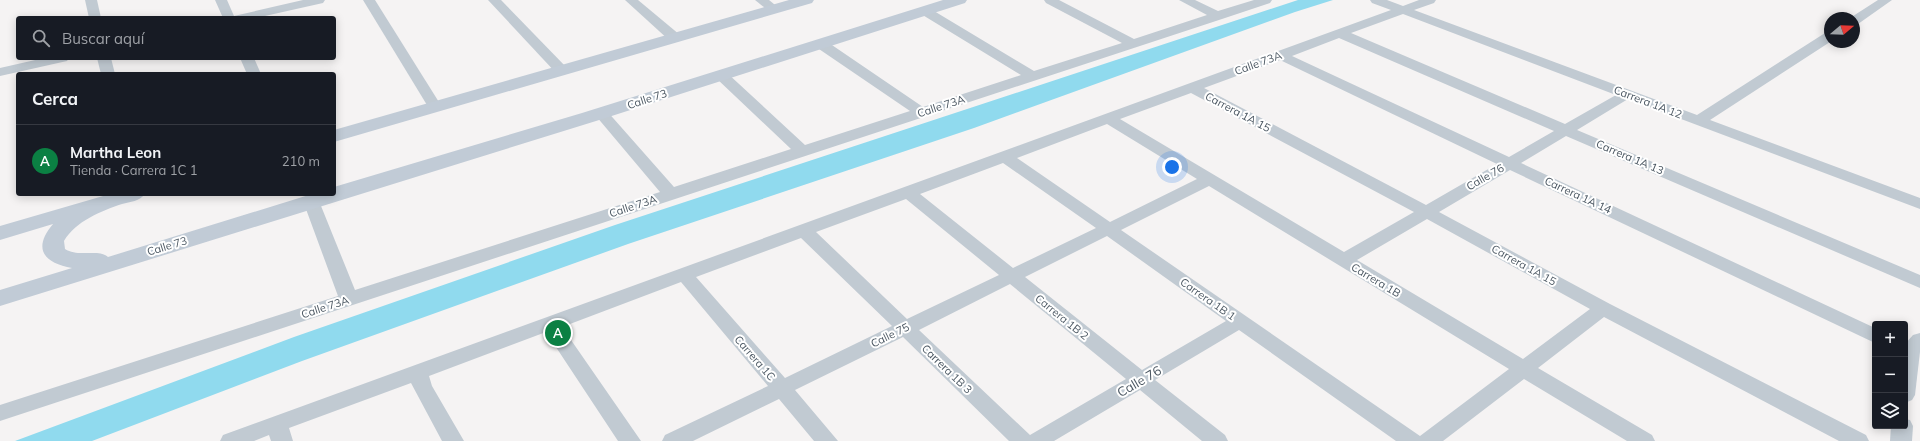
<!DOCTYPE html>
<html lang="es">
<meta charset="utf-8">
<style>
body{margin:0;font-family:Mulish,sans-serif;background:#20242c;color:#f1f3f6}
.controls{position:absolute;right:12px;bottom:12px;display:grid;overflow:hidden;border-radius:4px;box-shadow:0 2px 10px #0003}
.controls button{width:36px;height:36px;display:grid;place-items:center;padding:0;border:0;border-bottom:1px solid #363941;background:#171b24;color:#f1f3f6;font:20px sans-serif}
.compass{position:absolute;left:1824px;top:12px;width:36px;height:36px;border-radius:50%;background:#171b24;box-shadow:0 2px 10px #0003;rotate:71deg}
.you{position:absolute;left:1172px;top:167px;width:14px;height:14px;margin:-10px;border:3px solid #fff;border-radius:50%;background:#1a73e8;box-shadow:0 0 0 6px #1a73e833}
.badge{display:grid;place-items:center;width:26px;height:26px;border-radius:50%;background:#0b8043;color:#fff;font-size:13px;font-weight:700}
.pin{position:absolute;translate:-50% -50%;border:2px solid #fff;box-shadow:0 1px 4px #0006}
.list{margin:0;padding:0;list-style:none}
h2{display:flex;justify-content:space-between;align-items:center;height:52px;margin:0;padding:0 16px;font-size:17px}
h2 small{font-size:13px;font-weight:400;color:#9ea1a6}
.list li{display:grid;grid-template-columns:26px 1fr auto;gap:12px;align-items:center;box-sizing:border-box;height:72px;padding:0 16px;border-top:1px solid #363941}
.list b{display:block;font-size:15px;white-space:nowrap}
.list p{margin:0;font-size:13px;white-space:nowrap;color:#9ea1a6}
.list em{font-size:13px;font-style:normal;color:#9ea1a6}
.icon{flex:none;width:22px;height:22px;fill:none;stroke:currentColor;stroke-width:2;stroke-linecap:round;stroke-linejoin:round}
.map{position:relative;flex:none;width:1920px;height:441px;overflow:hidden}
.search{position:absolute;background:#171b24;box-shadow:0 2px 10px #0003;left:16px;top:16px;width:320px;height:44px;display:flex;align-items:center;gap:10px;box-sizing:border-box;padding:0 14px;border-radius:4px;color:#9ea1a6;font-size:15px}
.panel{position:absolute;background:#171b24;box-shadow:0 2px 10px #0003;left:16px;top:72px;width:320px;height:124px;border-radius:4px}
.map>svg:first-child{display:block}
</style>
<div class="map">
<svg width="1920" height="441" viewBox="0 0 1920 441">
<rect width="100%" height="100%" fill="#f5f3f3"/>
<path fill="#90daee" d="M1298 0H1333L1295 12 974 128 628 244 302 361 92 441H15L294 337 615 225Z"/>
<g fill="none" stroke-linecap="round" stroke-linejoin="round">
<g fill="#c1cad2" fill-rule="evenodd">
<path d="M85 0H97L101 18H89Z"/>
<path d="M215 0H227L234 16 303 0H325L323 3 256 18H223Z"/>
<path d="M363 0H375L442 107 440 110H430Z"/>
<path d="M488 0H501L567 68 569 71 567 74H557Z"/>
<path d="M625 0H638L680 35 681 38 680 41H670Z"/>
<path d="M755 0H769L780 9 774 13 770 12Z"/>
<path d="M1044 0H1059L1134 39 1207 15 1179 0H1195L1218 11 1254 0H1272L1270 3 1222 19 0 421V405L338 296 303 201 305 197 311 196 317 197 319 201 355 290 660 192 596 116 594 113 596 110H606L674 187 791 149 716 78 714 75 716 72H726L805 145 910 111 816 47 814 44 816 41H826L923 107 1021 75 921 14 919 11 921 8H929L1034 71 1122 43 1046 3Z"/>
<path d="M1370 0H1387L1403 6 1419 0H1436L1434 3 1414 10 1697 115 1825 33 1830 32V42L1710 120 1920 198V209L1628 99 1577 130 1920 275V288L1566 136 1521 163 1875 328V343L1510 170 1439 212 1610 304 1866 435 1869 441H1839L1604 317 1538 368 1652 435 1655 441H1627L1524 379 1443 441H1396L1239 330 1155 380 1225 435 1228 441H1202L1140 390 1054 441H1009L903 337 795 390 838 441H814L779 399 693 441H662L665 435 768 386 681 282 562 327 641 441H618L546 332 429 376 432 386 464 441H442L411 383 289 428 293 441H271L269 435 254 441H220L223 435 1391 10 1372 3ZM1403 14 1616 95 1565 124 1351 33ZM1339 38 1554 131 1509 157 1292 56ZM1280 60 1497 164 1426 205 1204 88ZM1191 93 1414 212 1344 252 1120 119ZM1107 124 1197 179 1110 222 1017 158ZM1003 163 1096 228 1013 268 920 194ZM1209 186 1509 369 1420 436 1121 230ZM906 199 999 275 907 319 816 232ZM1427 219 1590 309 1523 359 1357 260ZM1107 236 1226 321 1142 370 1025 277ZM801 238 892 326 785 378 696 277ZM1010 284 1126 379 1030 435 919 330Z"/>
<path d="M1878 0H1892L1858 24 1854 25V18H1850Z"/>
<path d="M44 58H69L67 61 0 76V68Z"/>
<path d="M97 58H111L115 74H101Z"/>
<path d="M240 58H254L261 74H247Z"/>
<path d="M1920 333V352L1915 395 1912 400 1905 403V344L1913 335Z"/>
<path d="M1905 419 1910 420 1913 426 1912 441H1890L1891 426H1905Z"/>
</g>
<g fill="#c1cbd6" fill-rule="evenodd">
<path d="M789 0H814L812 3 334 142V130Z"/>
<path d="M943 0H967L965 3 596 121 0 306V290L72 268C44 263 32 249 53 224L0 240V226L110 194H145C140 201 130 202 122 204 101 211 76 221 64 241L65 249C79 258 98 248 108 257L312 194H334V187L582 113Z"/>
</g>
</g>
<g text-anchor="middle" stroke-width="4" stroke-linejoin="round" paint-order="stroke">
<g font-size="11" fill="#4a5661" stroke="#fff">
<text transform="translate(1258 63) rotate(-20)" y="4">Calle 73A</text>
<text transform="translate(647 99) rotate(-18)" y="4">Calle 73</text>
<text transform="translate(1648 102) rotate(21)" y="4">Carrera 1A 12</text>
<text transform="translate(941 106) rotate(-18)" y="4">Calle 73A</text>
<text transform="translate(1238 112) rotate(28)" y="4">Carrera 1A 15</text>
<text transform="translate(1630 157) rotate(23)" y="4">Carrera 1A 13</text>
<text transform="translate(1485 177) rotate(-30)" y="4">Calle 76</text>
<text transform="translate(1578 195) rotate(25)" y="4">Carrera 1A 14</text>
<text transform="translate(633 206) rotate(-18)" y="4">Calle 73A</text>
<text transform="translate(167 246) rotate(-17)" y="4">Calle 73</text>
<text transform="translate(1524 265) rotate(29)" y="4">Carrera 1A 15</text>
<text transform="translate(1376 280) rotate(31)" y="4">Carrera 1B</text>
<text transform="translate(1208 299) rotate(35)" y="4">Carrera 1B 1</text>
<text transform="translate(325 307) rotate(-18)" y="4">Calle 73A</text>
<text transform="translate(1062 317) rotate(39)" y="4">Carrera 1B 2</text>
<text transform="translate(890 335) rotate(-26)" y="4">Calle 75</text>
<text transform="translate(755 358) rotate(49)" y="4">Carrera 1C</text>
<text transform="translate(947 369) rotate(44)" y="4">Carrera 1B 3</text>
</g>
<g font-size="13" fill="#4a5661" stroke="#fff">
<text transform="translate(1139 381) rotate(-30)" y="5">Calle 76</text>
</g>
</g>
</svg>
<div class="controls">
<button>+</button>
<button>−</button>
<button><svg class="icon" aria-label="layers" viewBox="0 0 24 24"><path d="M12 4l9 5-9 5-9-5zM3 14l9 5 9-5"/></svg></button>
</div>
<svg class="compass" viewBox="-18 -18 36 36"><path d="M0-13l5 13h-10z" fill="#e53935"/><path d="M0 13l5-13h-10z" fill="#9ea1a6"/></svg>
<div class="you"></div>
<div class="pin badge" style="left:558px;top:333px">A</div>
<div class="search"><svg class="icon" aria-label="search" viewBox="0 0 24 24"><circle cx="10" cy="10" r="6"/><path d="M15 15l6 6"/></svg>Buscar aquí</div>
<section class="panel">
<h2>Cerca<small></small></h2>
<ul class="list">
<li><span class="badge">A</span><div><b>Martha Leon</b><p>Tienda · Carrera 1C 1</p></div><em>210 m</em></li>
</ul>
</section>
</div>
